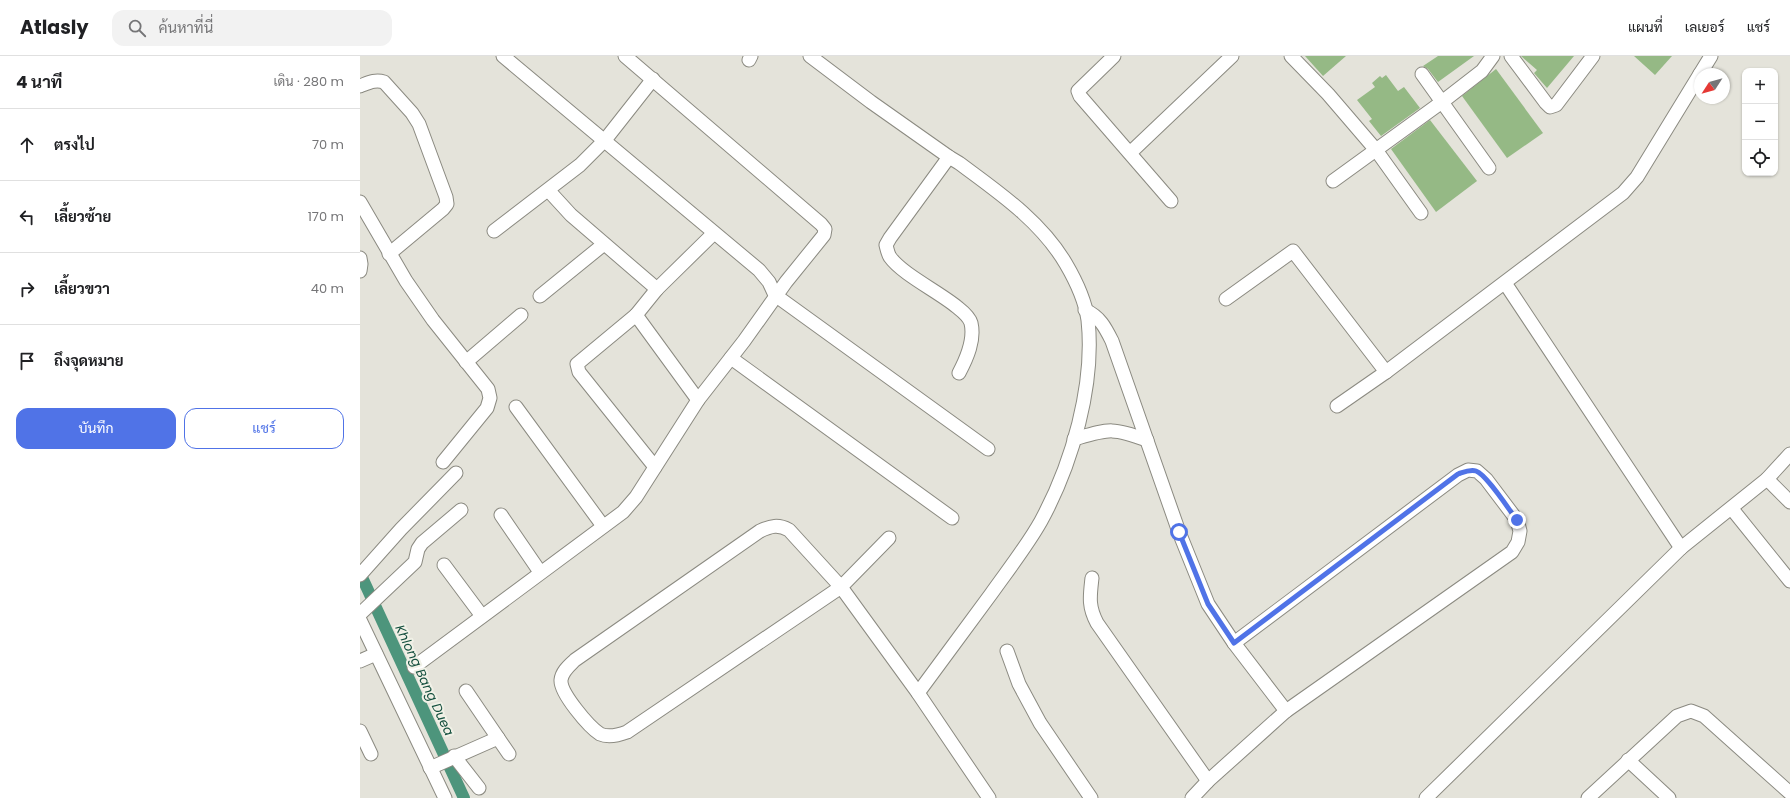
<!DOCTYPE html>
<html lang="th">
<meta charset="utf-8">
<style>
body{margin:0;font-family:Poppins,Sarabun,sans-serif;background:#f2f2f2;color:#202124}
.controls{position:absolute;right:12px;top:12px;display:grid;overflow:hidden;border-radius:8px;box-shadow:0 1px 3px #0004}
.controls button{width:36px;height:36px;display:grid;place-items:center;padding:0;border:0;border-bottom:1px solid #e0e0e0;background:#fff;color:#202124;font:20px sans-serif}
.compass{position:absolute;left:1334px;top:12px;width:36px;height:36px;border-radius:50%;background:#fff;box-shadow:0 1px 3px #0004;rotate:234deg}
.stop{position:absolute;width:12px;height:12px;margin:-9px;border:3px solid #5073e7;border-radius:50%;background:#fff}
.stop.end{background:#5073e7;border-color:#fff;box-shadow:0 1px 4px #0008}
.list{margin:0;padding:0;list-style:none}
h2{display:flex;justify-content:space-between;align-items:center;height:52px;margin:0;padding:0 16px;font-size:17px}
h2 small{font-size:13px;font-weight:400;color:#757577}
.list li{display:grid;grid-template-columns:26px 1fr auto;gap:12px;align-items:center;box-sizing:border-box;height:72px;padding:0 16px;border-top:1px solid #e0e0e0}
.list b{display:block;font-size:15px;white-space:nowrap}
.list em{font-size:13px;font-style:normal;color:#757577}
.actions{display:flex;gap:8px;padding:12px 16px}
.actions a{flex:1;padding:9px 0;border:1px solid #5073e7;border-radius:12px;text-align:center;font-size:14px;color:#5073e7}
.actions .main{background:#5073e7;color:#fff}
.icon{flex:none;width:22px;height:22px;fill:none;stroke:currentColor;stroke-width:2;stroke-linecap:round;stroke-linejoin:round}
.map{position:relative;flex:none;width:1430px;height:742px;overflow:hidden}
header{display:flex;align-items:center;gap:24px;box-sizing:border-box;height:56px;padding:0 20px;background:#fff;border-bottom:1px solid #e0e0e0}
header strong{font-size:19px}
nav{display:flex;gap:22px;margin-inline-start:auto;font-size:14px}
.search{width:280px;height:36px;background:#f2f2f2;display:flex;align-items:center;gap:10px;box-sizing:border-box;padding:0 14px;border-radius:12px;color:#757577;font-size:15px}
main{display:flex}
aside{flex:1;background:#fff}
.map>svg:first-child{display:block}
</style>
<header>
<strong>Atlasly</strong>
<div class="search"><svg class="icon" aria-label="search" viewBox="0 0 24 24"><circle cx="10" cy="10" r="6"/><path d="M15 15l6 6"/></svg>ค้นหาที่นี่</div>
<nav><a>แผนที่</a><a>เลเยอร์</a><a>แชร์</a></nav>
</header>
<main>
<aside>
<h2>4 นาที<small>เดิน · 280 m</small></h2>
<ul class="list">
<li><svg class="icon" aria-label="ahead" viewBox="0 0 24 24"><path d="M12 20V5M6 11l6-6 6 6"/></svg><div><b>ตรงไป</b></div><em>70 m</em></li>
<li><svg class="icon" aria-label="left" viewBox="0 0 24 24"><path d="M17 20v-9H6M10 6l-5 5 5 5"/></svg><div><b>เลี้ยวซ้าย</b></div><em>170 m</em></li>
<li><svg class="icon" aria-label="right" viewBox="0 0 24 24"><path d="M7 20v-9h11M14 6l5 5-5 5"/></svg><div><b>เลี้ยวขวา</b></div><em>40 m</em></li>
<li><svg class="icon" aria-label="arrive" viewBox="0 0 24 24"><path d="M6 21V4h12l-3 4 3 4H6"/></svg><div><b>ถึงจุดหมาย</b></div></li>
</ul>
<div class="actions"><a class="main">บันทึก</a><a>แชร์</a></div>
</aside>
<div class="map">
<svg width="1430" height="742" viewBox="0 0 1430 742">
<rect width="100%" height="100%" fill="#e4e3da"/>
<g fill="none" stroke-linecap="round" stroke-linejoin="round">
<path stroke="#4d957c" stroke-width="12" d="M0 517 104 742"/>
</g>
<g fill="#95b985">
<path d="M945 0H986L963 20Z"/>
<path d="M1078 0H1114L1078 26 1068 13 1063 10Z"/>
<path d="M1161 0H1214L1187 32 1174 17 1177 14Z"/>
<path d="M1274 0H1312L1295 19Z"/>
<path d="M1136 13 1183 77 1147 102 1102 40Z"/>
<path d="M1026 19 1038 35 1044 31 1060 52 1021 80 1009 65 1012 63 997 44 1015 31 1012 27 1020 20 1022 22Z"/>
<path d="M1070 64 1117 125 1076 156 1031 93Z"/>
</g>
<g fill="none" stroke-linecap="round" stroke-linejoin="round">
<g stroke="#8b8a81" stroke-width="15">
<g id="minor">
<path d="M143 0 399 214 409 226 415 239 628 393"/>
<path d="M450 0 511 46 589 101 599 107C638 136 681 165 706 208 716 225 725 244 728 264 735 329 712 408 681 465 667 490 648 514 631 538 607 571 582 604 558 637"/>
<path d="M754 0 718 35 720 40 811 145"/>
<path d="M931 0 968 38 1016 94 1061 157"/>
<path d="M1151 0 1186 47 1190 51 1196 49 1233 0"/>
<path d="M389 4 391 0"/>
<path d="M1062 18 1129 112"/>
<path d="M1340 18 1351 0"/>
<path d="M0 30C8 27 15 23 24 26L52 57 59 68 86 141 87 148 83 153 29 198"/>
<path d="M770 97 872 0"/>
<path d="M589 101 530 182 526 189C527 193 528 198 530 201 542 218 579 236 597 251 602 255 609 260 611 267 615 284 607 302 599 317"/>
<path d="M973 125 1082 46 1122 15 1133 0"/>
<path d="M189 135 211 159 297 233 276 259 338 344"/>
<path d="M0 146 46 225 73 264 128 333 130 342 127 352 83 406"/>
<path d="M134 175 220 109 245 84 293 23"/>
<path d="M0 202 1 208 0 215"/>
<path d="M1145 227 1321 492"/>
<path d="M297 233 354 177"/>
<path d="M180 240 244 188"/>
<path d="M866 243 933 195 1026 316 977 350"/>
<path d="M725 254C740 261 745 271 752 285L819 476 848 548 874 587 926 655"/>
<path d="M276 259 217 308 219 316 295 411"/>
<path d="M371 302 592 462"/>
<path d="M106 306 161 259"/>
<path d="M1026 316 1263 137 1277 121 1340 18"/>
<path d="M156 351 243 470"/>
<path d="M714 383C749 373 752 371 787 384"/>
<path d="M1407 423 1430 446"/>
<path d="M1372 453 1430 525"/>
<path d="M141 459 180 516"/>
<path d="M529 482 481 531 267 676C259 679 249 682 240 678 229 671 200 637 201 624 202 615 210 609 215 604L400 475C411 470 418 468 429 474L481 531 558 637 629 742"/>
<path d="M84 509 122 560"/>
<path d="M0 519 41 473 96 417"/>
<path d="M732 522C730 540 728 550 737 567L848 725"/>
<path d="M0 558 55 506 58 493 62 487 101 454"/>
<path d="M0 564 85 742"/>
<path d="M647 595 659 628 680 667 731 742"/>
<path d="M0 605 16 598"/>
<path d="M54 611 263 456 276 441 338 344 384 285 426 226 464 179 465 173 461 168 265 0"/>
<path d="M106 635 138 682"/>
<path d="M0 675 11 698"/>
<path d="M94 700 119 732"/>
<path d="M1268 704 1309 742"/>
<path d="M70 712 138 682 149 698"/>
<path d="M832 742 848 725 926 655 1152 496 1158 486 1160 475 1157 464 1126 423 1117 415 1108 414 1098 419 874 587"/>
<path d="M1066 742 1321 492 1407 423 1430 398"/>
<path d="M1228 742 1317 660 1331 655 1344 660 1430 737"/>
</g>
</g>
<use href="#minor" stroke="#fff" stroke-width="13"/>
</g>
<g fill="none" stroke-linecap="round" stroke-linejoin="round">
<path stroke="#5073e7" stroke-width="5" d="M819 476 848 548 874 587 1098 418C1104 416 1110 413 1116 415 1127 419 1149 454 1157 464"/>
</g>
<g text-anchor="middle" stroke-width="4" stroke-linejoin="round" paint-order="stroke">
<g font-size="13" font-style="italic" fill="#144f3e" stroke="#f1f1e7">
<text transform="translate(65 624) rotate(65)" y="5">Khlong Bang Duea</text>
</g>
</g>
</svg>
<div class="controls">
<button>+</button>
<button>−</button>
<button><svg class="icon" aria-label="locate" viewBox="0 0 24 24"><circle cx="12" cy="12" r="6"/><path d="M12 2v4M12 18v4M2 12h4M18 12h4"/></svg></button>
</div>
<svg class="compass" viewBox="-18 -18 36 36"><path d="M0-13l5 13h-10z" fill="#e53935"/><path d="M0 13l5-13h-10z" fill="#757577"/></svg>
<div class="stop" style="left:819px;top:476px"></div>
<div class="stop end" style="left:1157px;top:464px"></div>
</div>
</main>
